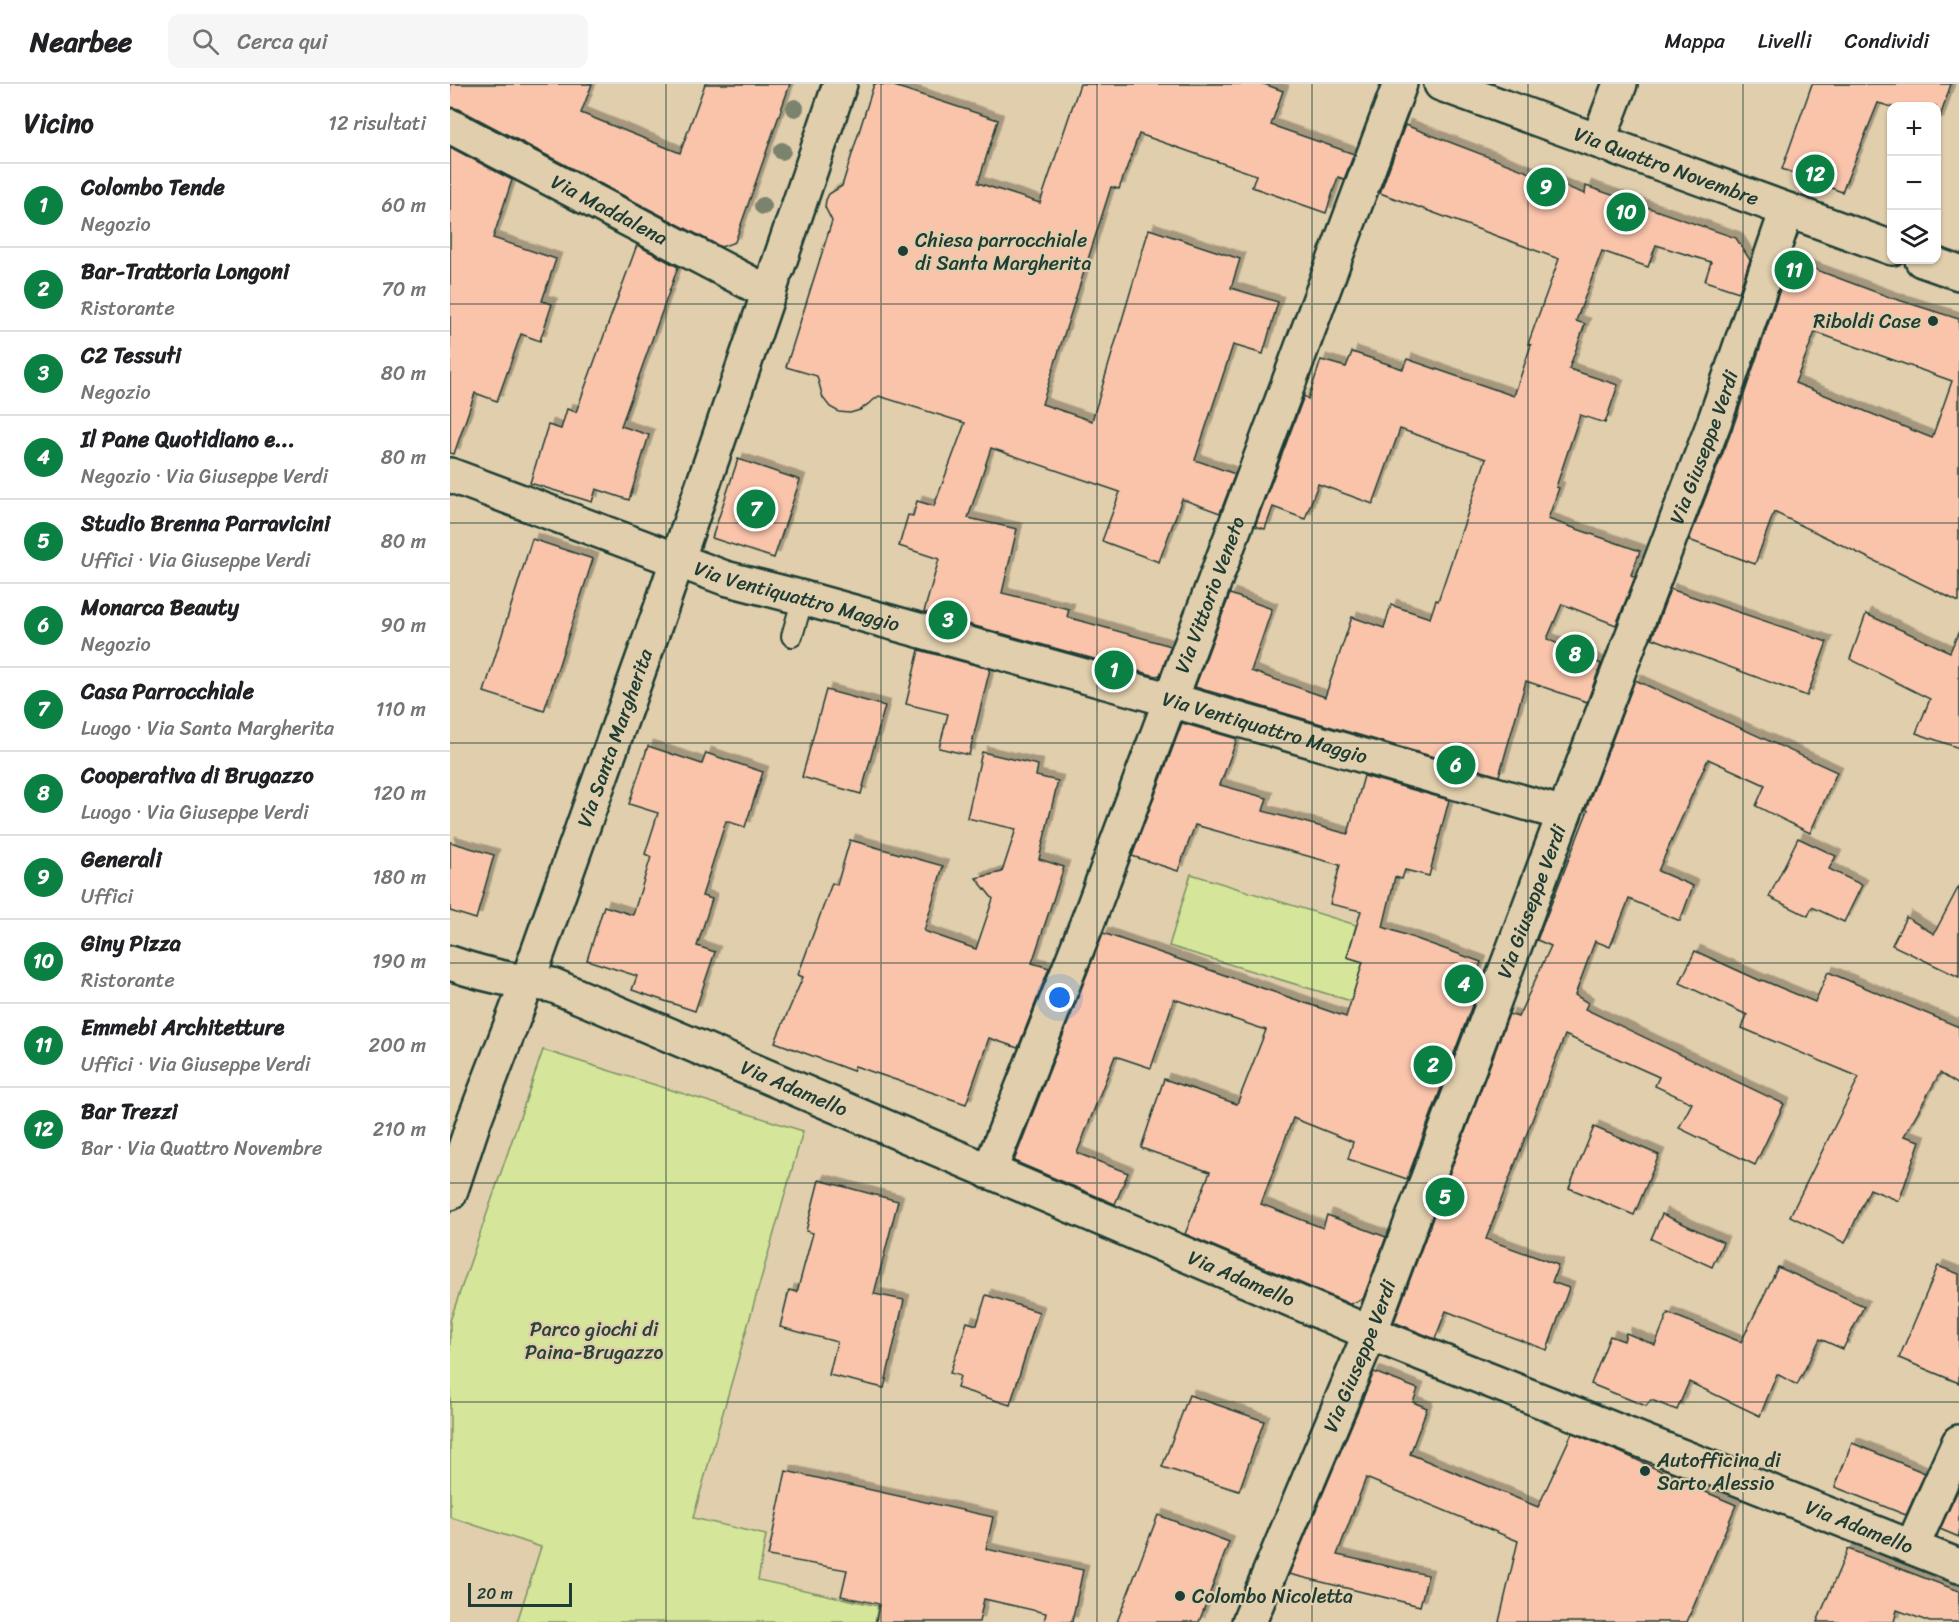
<!DOCTYPE html>
<html lang="it">
<meta charset="utf-8">
<style>
body{margin:0;font-family:Sriracha,sans-serif;background:#f6f6f6;color:#202124}
.controls{position:absolute;right:18px;top:18px;display:grid;overflow:hidden;border-radius:12px;box-shadow:0 2px 4px #0004}
.controls button{width:54px;height:54px;display:grid;place-items:center;padding:0;border:0;border-bottom:2px solid #e0e0e0;background:#fff;color:#202124;font:30px sans-serif}
.scale{position:absolute;left:18px;bottom:15px;width:104px;box-sizing:border-box;padding-left:6px;border:3px solid #1f3d34;border-top:0;font-size:16px;line-height:21px;white-space:nowrap;color:#1f3d34;-webkit-text-stroke:4px #e0ceac;paint-order:stroke}
.you{position:absolute;left:610px;top:914px;width:21px;height:21px;margin:-15px;border:4px solid #fff;border-radius:50%;background:#1a73e8;box-shadow:0 0 0 9px #1a73e833}
.badge{display:grid;place-items:center;width:39px;height:39px;border-radius:50%;background:#0b8043;color:#fff;font-size:20px;font-weight:700}
.pin{position:absolute;translate:-50% -50%;border:3px solid #fff;box-shadow:0 2px 6px #0006}
.list{margin:0;padding:0;list-style:none}
h2{display:flex;justify-content:space-between;align-items:center;height:78px;margin:0;padding:0 24px;font-size:26px}
h2 small{font-size:20px;font-weight:400;color:#757577}
.list li{display:grid;grid-template-columns:39px 1fr auto;gap:18px;align-items:center;box-sizing:border-box;height:84px;padding:0 24px;border-top:2px solid #e0e0e0}
.list b{display:block;font-size:22px;white-space:nowrap}
.list p{margin:0;font-size:20px;white-space:nowrap;color:#757577}
.list em{font-size:20px;font-style:normal;color:#757577}
.icon{flex:none;width:33px;height:33px;fill:none;stroke:currentColor;stroke-width:2;stroke-linecap:round;stroke-linejoin:round}
.map{position:relative;flex:none;width:1509px;height:1538px;overflow:hidden}
header{display:flex;align-items:center;gap:36px;box-sizing:border-box;height:84px;padding:0 30px;background:#fff;border-bottom:2px solid #e0e0e0}
header strong{font-size:28px}
nav{display:flex;gap:33px;margin-inline-start:auto;font-size:21px}
.search{width:420px;height:54px;background:#f6f6f6;display:flex;align-items:center;gap:15px;box-sizing:border-box;padding:0 21px;border-radius:12px;color:#757577;font-size:22px}
main{display:flex}
aside{flex:1;background:#fff}
.map>svg:first-child{display:block}
</style>
<header>
<strong>Nearbee</strong>
<div class="search"><svg class="icon" aria-label="search" viewBox="0 0 24 24"><circle cx="10" cy="10" r="6"/><path d="M15 15l6 6"/></svg>Cerca qui</div>
<nav><a>Mappa</a><a>Livelli</a><a>Condividi</a></nav>
</header>
<main>
<aside>
<h2>Vicino<small>12 risultati</small></h2>
<ul class="list">
<li><span class="badge">1</span><div><b>Colombo Tende</b><p>Negozio</p></div><em>60 m</em></li>
<li><span class="badge">2</span><div><b>Bar-Trattoria Longoni</b><p>Ristorante</p></div><em>70 m</em></li>
<li><span class="badge">3</span><div><b>C2 Tessuti</b><p>Negozio</p></div><em>80 m</em></li>
<li><span class="badge">4</span><div><b>Il Pane Quotidiano e...</b><p>Negozio · Via Giuseppe Verdi</p></div><em>80 m</em></li>
<li><span class="badge">5</span><div><b>Studio Brenna Parravicini</b><p>Uffici · Via Giuseppe Verdi</p></div><em>80 m</em></li>
<li><span class="badge">6</span><div><b>Monarca Beauty</b><p>Negozio</p></div><em>90 m</em></li>
<li><span class="badge">7</span><div><b>Casa Parrocchiale</b><p>Luogo · Via Santa Margherita</p></div><em>110 m</em></li>
<li><span class="badge">8</span><div><b>Cooperativa di Brugazzo</b><p>Luogo · Via Giuseppe Verdi</p></div><em>120 m</em></li>
<li><span class="badge">9</span><div><b>Generali</b><p>Uffici</p></div><em>180 m</em></li>
<li><span class="badge">10</span><div><b>Giny Pizza</b><p>Ristorante</p></div><em>190 m</em></li>
<li><span class="badge">11</span><div><b>Emmebi Architetture</b><p>Uffici · Via Giuseppe Verdi</p></div><em>200 m</em></li>
<li><span class="badge">12</span><div><b>Bar Trezzi</b><p>Bar · Via Quattro Novembre</p></div><em>210 m</em></li>
</ul>
</aside>
<div class="map">
<svg width="1509" height="1538" viewBox="0 0 1509 1538">
<defs>
<filter id="shadow"><feDropShadow dx="5.5" dy="-5.5" stdDeviation="0" flood-color="#0004"/></filter>
</defs>
<rect width="100%" height="100%" fill="#e0ceac"/>
<filter id="ink" filterUnits="userSpaceOnUse"><feTurbulence type="fractalNoise" baseFrequency=".0167" numOctaves="2"/><feDisplacementMap in="SourceGraphic" scale="12" xChannelSelector="R" yChannelSelector="G"/><feConvolveMatrix kernelMatrix="1 2 1 2 8 2 1 2 1" color-interpolation-filters="sRGB"/></filter>
<g filter="url(#ink)">
<g fill="#d5e599" stroke="#7a9166" stroke-width="1.5">
<path d="M741 790 906 841 897 873 913 878 901 917 719 862Z"/>
<path d="M93 966 353 1047 243 1434 316 1451 308 1496 428 1522 425 1538H67L91 1463 0 1433V1237Z"/>
</g>
<g fill="#f9c4aa" stroke="#1f3d34" stroke-width="1.5" fill-rule="evenodd" filter="url(#shadow)">
<path d="M0 0H142L131 29 230 69 255 0H340L285 158 271 163 9 25 0 23Z"/>
<path d="M424 0 441 1 548 36 528 99 590 119 630 0H814L833 7 821 41 904 70 894 95 888 93 876 129 802 103 806 91 689 50 669 105 661 103 592 320 642 337 699 145 790 175 781 204 828 218 813 270 783 261 745 376 785 390 770 429 732 415 709 478 652 457 670 408 541 364 518 434 567 445 552 509 619 525 617 533 721 562 710 591 706 592 474 528 489 475 449 462 458 431 463 432 467 417 484 422 515 339 429 312 410 326 400 329 389 328 380 323 373 314 367 292 336 283 382 137 375 123 376 116 379 110 392 102Z"/>
<path d="M1362 0H1501L1488 39H1486V22L1442 23 1428 19 1392 108 1332 85Z"/>
<path d="M955 41 1135 110 1136 102 1286 154 1300 176 1289 208 1255 197 1261 178 1206 161 1198 183 1152 167 1126 237 1135 240 1119 285 1168 301 1155 339 1130 331 1106 403 1109 404 1098 435 1190 467 1181 491 1185 493 1166 541 1112 520 1097 555 1151 580 1137 618 1076 597 1049 692 745 603 780 510 822 525 801 587 875 613 902 533 934 544 941 521 980 534 986 516 988 517 1036 375 950 345 923 420 868 400 855 435 823 423 815 445 805 442 854 312 858 315 871 276 896 283 902 268 953 285 957 275 1064 312 1081 261 1078 260 1109 175 930 109Z"/>
<path d="M0 63 62 96 43 154 106 175 92 217 102 220 90 257 71 250 47 317 25 309 4 370 0 369Z"/>
<path d="M187 161 228 183 171 342 199 351 179 416 146 405 142 418 80 399 98 341 111 345 117 325 126 328Z"/>
<path d="M1340 176 1439 213 1509 235V518L1324 428 1305 480 1239 456 1283 343ZM1365 248 1502 297 1482 354 1345 299Z"/>
<path d="M288 375 350 396 324 474 262 454Z"/>
<path d="M82 455 143 475 94 627 34 608Z"/>
<path d="M1220 505 1377 558 1357 612 1202 554Z"/>
<path d="M1416 530 1500 568 1509 547V664L1466 649 1480 615 1400 575Z"/>
<path d="M469 566 540 585 519 671 489 664 498 630 456 620Z"/>
<path d="M1185 596 1387 688 1360 749 1306 722 1315 701 1258 675 1208 787 1243 802 1230 837 1179 815 1160 863 1145 857 1125 911 1138 919 1135 925 1334 1020 1305 1081 1229 1044 1242 1019 1205 1002 1209 993 1115 951 1036 1155 1108 1181 1102 1198 1119 1204 1097 1266 1045 1247V1246L996 1227 985 1255 944 1238 1059 930 1068 933 1101 862 1087 856 1138 726 1136 725Z"/>
<path d="M376 606 435 622 411 710 352 693Z"/>
<path d="M732 639 787 655 770 701 817 714 813 727 898 750 914 692 999 716 979 792 955 786 952 795 945 793 933 843 1031 878 1018 914 1024 916 957 1095 898 1075 903 1058 843 1034 811 1120 873 1144 877 1131 936 1153 913 1215 900 1220 735 1150 760 1088 691 1064 714 995 787 1020 816 946 724 915 701 984 665 972 627 1069 678 1089 665 1120 564 1077 653 849 896 933 913 878 897 873 911 827 880 820 890 781 745 741 728 787 682 772Z"/>
<path d="M198 662 252 680 256 669 313 688 295 743 276 737 252 812 262 815 247 862 265 868 245 927 182 906 187 892 137 876 154 822 183 831 201 773 195 770 208 729 179 720Z"/>
<path d="M532 668 588 681 586 692 608 697 589 775 614 783 582 879 599 884 568 964 539 954 516 1020 405 982 403 987 325 958 353 893 348 891 382 799 387 801 400 756 493 782 474 847 526 865 543 815 526 794 552 788 566 745 517 734Z"/>
<path d="M1348 754 1386 772 1379 785 1412 801 1394 838 1362 823 1358 832 1319 813Z"/>
<path d="M0 758 44 771 26 835 0 827Z"/>
<path d="M1509 802V893L1442 861 1456 833 1484 850Z"/>
<path d="M1245 867 1311 897 1312 896 1365 918 1378 888 1509 943V1001L1490 989 1454 1052 1470 1057 1449 1117 1420 1105 1395 1159 1340 1132 1409 993 1292 944 1297 931 1230 899Z"/>
<path d="M1144 1043 1209 1071 1184 1131 1119 1104Z"/>
<path d="M369 1096 448 1117 424 1210 454 1216 434 1304 379 1291 387 1258 330 1243 339 1206 347 1208 363 1149 356 1147Z"/>
<path d="M1212 1130 1273 1158 1262 1183 1201 1155Z"/>
<path d="M1488 1182 1509 1190V1299L1449 1274Z"/>
<path d="M1328 1183 1414 1222 1393 1265 1370 1255 1347 1301 1327 1290 1310 1332 1239 1298 1227 1326 1201 1316 1196 1322 1141 1300 1160 1252 1174 1257 1176 1249 1205 1261 1218 1229 1291 1258Z"/>
<path d="M536 1211 589 1228 560 1321 507 1304 510 1292 500 1289 517 1238 527 1241Z"/>
<path d="M924 1288 968 1305 963 1318 977 1324 960 1370 1088 1423 1122 1349 1172 1369 1224 1393 1223 1394 1286 1421 1237 1538H1049L1068 1457 916 1394 887 1471 978 1491 970 1522 839 1490Z"/>
<path d="M739 1311 814 1337 789 1407 712 1383Z"/>
<path d="M1402 1359 1475 1389 1456 1431 1385 1403Z"/>
<path d="M336 1387 543 1433 536 1465 633 1486 622 1538H594L596 1529 534 1515 529 1538H426L429 1520 391 1512 397 1486 318 1472Z"/>
<path d="M1509 1404V1453L1490 1445Z"/>
<path d="M708 1431 779 1458 749 1538H667Z"/>
<path d="M1398 1465 1509 1507V1538H1480L1447 1526 1444 1538H1367Z"/>
</g>
<g fill="none" stroke-linecap="round" stroke-linejoin="round">
<g stroke="#1f3d34" stroke-width="24">
<path id="service" d="M342 552 353 514"/>
</g>
<g stroke="#1f3d34" stroke-width="38">
<g id="minor">
<path id="s1" d="M0 42 319 209"/>
<path d="M1148 57 1170 0"/>
<path d="M327 185 390 0"/>
<path id="s2" d="M0 391 275 494 353 514 721 616 1114 730"/>
<path id="s3" d="M0 879C34 891 66 898 102 901L920 1249 1509 1482"/>
<path id="s4" d="M539 1088 638 837 950 0"/>
<path id="s5" d="M0 1109 25 1034 77 899 210 527 323 196"/>
<path d="M1462 1463 1509 1358"/>
<path id="s6" d="M799 1538 920 1249 1114 730 1265 336 1337 126"/>
</g>
</g>
<g stroke="#1f3d34" stroke-width="38">
<g id="secondary">
<path id="s7" d="M991 0 1442 164"/>
<path d="M1472 176 1509 189"/>
</g>
</g>
<use href="#service" stroke="#e0ceac" stroke-width="20"/>
<use href="#minor" stroke="#e0ceac" stroke-width="33"/>
<use href="#secondary" stroke="#e0ceac" stroke-width="33"/>
</g>
<g fill="#7b836d">
<circle cx="345" cy="24" r="9"/>
<circle cx="332" cy="67" r="9"/>
<circle cx="313" cy="122" r="9"/>
</g>
</g>
<path fill="none" stroke="#1f3d34" stroke-width="1.5" stroke-opacity="0.55" d="M216 0V1538M431 0V1538M647 0V1538M862 0V1538M1078 0V1538M1293 0V1538M0 220H1509M0 439H1509M0 659H1509M0 879H1509M0 1099H1509M0 1318H1509"/>
<g fill="#1f3d34" stroke="#e0ceac" stroke-width="2">
<circle cx="453" cy="167" r="6"/>
<circle cx="1483" cy="237" r="6"/>
<circle cx="1195" cy="1387" r="6"/>
<circle cx="730" cy="1512" r="6"/>
</g>
<g text-anchor="middle" stroke-width="4.5" stroke-linejoin="round" paint-order="stroke">
<g font-size="20" fill="#1f3d34" stroke="#e0ceac">
<text dy="7" stroke="none"><textPath href="#s7" startOffset="240">Via Quattro Novembre</textPath></text>
<text dy="7" stroke="none"><textPath href="#s1" startOffset="180">Via Maddalena</textPath></text>
<text dy="7" stroke="none"><textPath href="#s6" startOffset="1260">Via Giuseppe Verdi</textPath></text>
<text dy="7" stroke="none"><textPath href="#s2" startOffset="368">Via Ventiquattro Maggio</textPath></text>
<text dy="7" stroke="none"><textPath href="#s4" startOffset="618">Via Vittorio Veneto</textPath></text>
<text dy="7" stroke="none"><textPath href="#s2" startOffset="854">Via Ventiquattro Maggio</textPath></text>
<text dy="7" stroke="none"><textPath href="#s5" startOffset="484">Via Santa Margherita</textPath></text>
<text dy="7" stroke="none"><textPath href="#s6" startOffset="774">Via Giuseppe Verdi</textPath></text>
<text dy="7" stroke="none"><textPath href="#s3" startOffset="368">Via Adamello</textPath></text>
<text dy="7" stroke="none"><textPath href="#s3" startOffset="854">Via Adamello</textPath></text>
<text dy="7" stroke="none"><textPath href="#s6" startOffset="288">Via Giuseppe Verdi</textPath></text>
<text dy="7" stroke="none"><textPath href="#s3" startOffset="1520">Via Adamello</textPath></text>
</g>
<g font-size="20" fill="#1f3d34" stroke="#e0ceac" text-anchor="start">
<text x="465" y="163">Chiesa parrocchiale<tspan x="465" dy="23">di Santa Margherita</tspan></text>
<text x="1471" y="244" text-anchor="end">Riboldi Case</text>
<text x="1207" y="1383">Autofficina di<tspan x="1207" dy="23">Sarto Alessio</tspan></text>
<text x="742" y="1519">Colombo Nicoletta</text>
</g>
<g font-size="20" fill="#284539" stroke="#e0ceac">
<text x="144" y="1252">Parco giochi di<tspan x="144" dy="23">Paina-Brugazzo</tspan></text>
</g>
</g>
</svg>
<div class="controls">
<button>+</button>
<button>−</button>
<button><svg class="icon" aria-label="layers" viewBox="0 0 24 24"><path d="M12 4l9 5-9 5-9-5zM3 14l9 5 9-5"/></svg></button>
</div>
<div class="scale">20 m</div>
<div class="you"></div>
<div class="pin badge" style="left:664px;top:586px">1</div>
<div class="pin badge" style="left:983px;top:981px">2</div>
<div class="pin badge" style="left:498px;top:536px">3</div>
<div class="pin badge" style="left:1014px;top:900px">4</div>
<div class="pin badge" style="left:995px;top:1113px">5</div>
<div class="pin badge" style="left:1006px;top:681px">6</div>
<div class="pin badge" style="left:306px;top:425px">7</div>
<div class="pin badge" style="left:1125px;top:570px">8</div>
<div class="pin badge" style="left:1096px;top:103px">9</div>
<div class="pin badge" style="left:1176px;top:128px">10</div>
<div class="pin badge" style="left:1344px;top:186px">11</div>
<div class="pin badge" style="left:1365px;top:90px">12</div>
</div>
</main>
